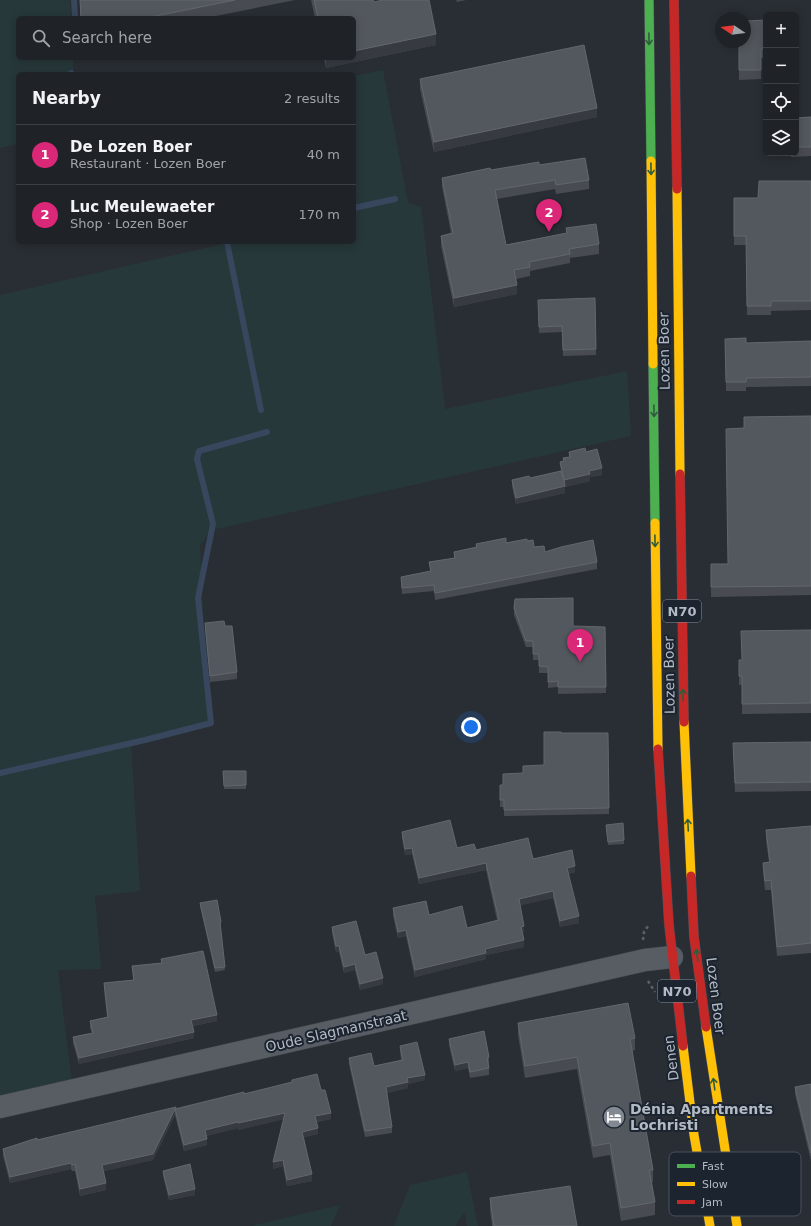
<!DOCTYPE html>
<meta charset="utf-8">
<style>
body{margin:0;font-family:"DejaVu Sans",sans-serif;background:#2c2f33;color:#f1f3f6}
.controls{position:absolute;right:12px;top:12px;display:grid;overflow:hidden;border-radius:6px;box-shadow:0 2px 10px #0003}
.controls button{width:36px;height:36px;display:grid;place-items:center;padding:0;border:0;border-bottom:1px solid #3c3f44;background:#1f2227;color:#f1f3f6;font:20px sans-serif}
.compass{position:absolute;left:715px;top:12px;width:36px;height:36px;border-radius:50%;background:#1f2227;box-shadow:0 2px 10px #0003;rotate:283deg}
.you{position:absolute;left:471px;top:727px;width:14px;height:14px;margin:-10px;border:3px solid #fff;border-radius:50%;background:#1a73e8;box-shadow:0 0 0 6px #1a73e833}
.badge{display:grid;place-items:center;width:26px;height:26px;border-radius:50%;background:#db2777;color:#fff;font-size:13px;font-weight:700}
.pin{position:absolute;translate:-50% -33px;filter:drop-shadow(0 1px 2px #0008)}
.pin::after{content:'';position:absolute;top:21px;width:14px;height:12px;background:inherit;clip-path:polygon(0 0,100% 0,50% 100%)}
.list{margin:0;padding:0;list-style:none}
h2{display:flex;justify-content:space-between;align-items:center;height:52px;margin:0;padding:0 16px;font-size:17px}
h2 small{font-size:13px;font-weight:400;color:#a1a4a7}
.list li{display:grid;grid-template-columns:26px 1fr auto;gap:12px;align-items:center;box-sizing:border-box;height:60px;padding:0 16px;border-top:1px solid #3c3f44}
.list b{display:block;font-size:15px;white-space:nowrap}
.list p{margin:0;font-size:13px;white-space:nowrap;color:#a1a4a7}
.list em{font-size:13px;font-style:normal;color:#a1a4a7}
.icon{flex:none;width:22px;height:22px;fill:none;stroke:currentColor;stroke-width:2;stroke-linecap:round;stroke-linejoin:round}
.map{position:relative;flex:none;width:811px;height:1226px;overflow:hidden}
.search{position:absolute;background:#1f2227;box-shadow:0 2px 10px #0003;left:16px;top:16px;width:340px;height:44px;display:flex;align-items:center;gap:10px;box-sizing:border-box;padding:0 14px;border-radius:6px;color:#a1a4a7;font-size:15px}
.panel{position:absolute;background:#1f2227;box-shadow:0 2px 10px #0003;left:16px;top:72px;width:340px;height:172px;border-radius:6px}
.map>svg:first-child{display:block}
</style>
<div class="map">
<svg width="811" height="1226" viewBox="0 0 811 1226">
<rect width="100%" height="100%" fill="#292e34"/>
<g fill="#27383a">
<path d="M0 0H70L71 18H18V58H73L74 74H18V144L0 148Z"/>
<path d="M383 70 408 203 421 207 445 409 627 371 631 436 212 530 200 545 208 722 131 741 140 891 95 896 101 969 58 970 72 1081 0 1098V295L231 242H354V76Z"/>
<path d="M467 1172 478 1226H467L465 1212 458 1221 456 1226H394L410 1185Z"/>
<path d="M340 1205 331 1226H251Z"/>
</g>
<g fill="none" stroke-linecap="round" stroke-linejoin="round">
<g stroke="#38475d" stroke-width="6">
<path d="M74 0 75 18"/>
<path d="M71 73V74"/>
<path d="M354 208 395 199"/>
<path d="M227 242 261 410"/>
<path d="M0 773 145 740 211 723 198 598 213 524 197 459 199 451 267 432"/>
</g>
<g stroke="#464a4f" stroke-width="23">
<path id="street" d="M0 1107 645 960 672 957"/>
</g>
<g stroke="#464a51" stroke-width="10">
<g id="fast">
<path d="M649 0 651 161"/>
<path d="M653 364 655 523"/>
</g>
</g>
<g stroke="#464a51" stroke-width="10">
<g id="slow">
<path d="M651 161 653 364"/>
<path d="M677 189 680 474"/>
<path d="M655 523 658 749"/>
<path d="M684 722 691 876"/>
<path d="M706 1027 737 1226"/>
<path d="M683 1046 694 1135 710 1226"/>
</g>
</g>
<g stroke="#464a51" stroke-width="10">
<g id="jam">
<path d="M674 0 677 189"/>
<path d="M680 474 684 722"/>
<path d="M658 749 669 925 683 1046"/>
<path d="M691 876 694 937 706 1027"/>
</g>
</g>
<g stroke="#5c6167" stroke-width="2.5" stroke-dasharray="3 3" stroke-linecap="butt">
<path d="M643 940 644 932 648 926"/>
<path d="M648 981 655 992"/>
</g>
<use href="#street" stroke="#585c63" stroke-width="22"/>
<use href="#fast" stroke="#4caf50" stroke-width="9"/>
<use href="#slow" stroke="#ffc107" stroke-width="9"/>
<use href="#jam" stroke="#c62828" stroke-width="9"/>
</g>
<g fill="#484c52">
<path d="M80 0H295L206 18H80Z"/>
<path d="M311 0H373L374 2 436 45 326 68 324 58H354V18H315Z"/>
<path d="M456 0H466L457 2Z"/>
<path d="M766 20V58H761V79L739 80V42Z"/>
<path d="M420 79 597 117 434 152 420 89Z"/>
<path d="M811 117V156L791 157V153H796V118Z"/>
<path d="M539 165 589 180V189L556 194 555 189 497 199 506 245 566 233V228L599 244V254L570 258V263L530 271V276L516 279 517 294 454 307 441 246V236L451 233 442 187V178L491 170Z"/>
<path d="M811 181V310L771 311V315H747L746 245H734V198H758Z"/>
<path d="M595 298 596 355 563 356 562 332 539 333 538 300Z"/>
<path d="M725 339 746 343 811 341V386L746 387V391H726Z"/>
<path d="M811 416V595L711 597V564H728L744 428V417Z"/>
<path d="M569 452H586L602 475 590 477V481L565 487V493L516 504 512 486V480L530 478 561 471 560 462 563 461V458L569 457Z"/>
<path d="M527 541 534 547 545 552 597 562V569L435 600 434 591 402 594 401 583V577L430 571 429 562 454 558V552L476 548V544Z"/>
<path d="M514 608 573 626 605 627 606 693 558 694V687L548 688V673H539V660H533V647H526L514 615Z"/>
<path d="M205 623 225 626 237 672V679L210 682 205 630Z"/>
<path d="M811 630V713L742 714V685H739V660H741Z"/>
<path d="M561 733H608L609 814 504 816V807H500V785H503L523 773 544 765Z"/>
<path d="M811 742V791L735 792 733 752Z"/>
<path d="M223 771H246V789H224Z"/>
<path d="M811 826V953L777 956 771 890H765L763 872V863L769 862 766 840V830Z"/>
<path d="M606 828 624 840V844L608 845Z"/>
<path d="M402 832 457 848 533 859 575 872 568 874 579 923 560 927 553 898 520 905 524 933H523L524 947 486 955V959L415 977 406 936 398 938 393 915V908L429 915 467 928 497 920 486 870 419 884 412 854 405 855 402 838Z"/>
<path d="M200 903 221 922V925H220L225 970 215 972 200 906Z"/>
<path d="M332 927 365 955 383 984 360 990 355 970 344 973 339 952H336L332 933Z"/>
<path d="M161 959 217 1021 193 1026 194 1038 79 1064 73 1043V1037L92 1033 90 1028V1021L107 1017 104 989V983L133 980 132 966 161 963Z"/>
<path d="M518 1023 635 1038V1050L632 1051 653 1170V1182H652L655 1202V1215L621 1221 610 1155 593 1158 577 1069 525 1078 518 1035Z"/>
<path d="M449 1039 489 1057V1064H488L489 1068V1075L470 1078 468 1068 455 1071 449 1045Z"/>
<path d="M400 1046 425 1080 408 1084V1088L387 1093 392 1127V1133L365 1137 349 1064V1058L374 1066 401 1060 400 1052Z"/>
<path d="M292 1080 321 1090 331 1119 317 1122 318 1134 304 1137 312 1181 287 1186 283 1166 273 1169 284 1119 238 1130V1128L206 1136 207 1145 184 1151 175 1115 153 1160 103 1171 106 1190 80 1196 75 1171H72L71 1169 10 1183 3 1156V1149L37 1140 244 1094 292 1083Z"/>
<path d="M811 1084V1161L795 1094V1087Z"/>
<path d="M163 1171 195 1195 169 1200 163 1176Z"/>
<path d="M490 1198 577 1226H492L490 1210Z"/>
</g>
<g fill="#373b41">
<path d="M436 34V45L326 68V58H354V51Z"/>
<path d="M597 108V117L434 152V142Z"/>
<path d="M517 285V294L454 307V298Z"/>
<path d="M602 468V475L590 477V481L565 487V493L516 504V498L589 471Z"/>
<path d="M412 848V854L405 855V849Z"/>
<path d="M486 863V870L419 884V878Z"/>
<path d="M575 866V872L567 874V868Z"/>
<path d="M553 891V898L519 906V899Z"/>
<path d="M579 916V923L560 927V921Z"/>
<path d="M524 926V933H521V927Z"/>
<path d="M406 930V936L398 938V932Z"/>
<path d="M524 940V947L486 955V959L415 977V970L485 949Z"/>
<rect x="336" y="946" width="3" height="6"/>
<path d="M355 964V970L344 973V967Z"/>
<path d="M383 978V984L360 990V984Z"/>
<path d="M217 1015V1021L191 1026V1020Z"/>
<path d="M194 1032V1038L79 1064V1058Z"/>
<path d="M468 1062V1068L455 1071V1065Z"/>
<path d="M425 1075V1080L408 1084V1088L386 1093V1087L407 1078Z"/>
<path d="M176 1107V1112L175 1109V1115L153 1160 102 1172V1165Z"/>
<path d="M285 1113V1119L238 1130V1123Z"/>
<path d="M331 1113V1119L315 1122V1116Z"/>
<path d="M238 1122V1128L205 1136V1130Z"/>
<path d="M318 1128V1134L302 1138V1132Z"/>
<path d="M207 1139V1145L184 1151V1145Z"/>
<path d="M283 1160V1166L273 1169V1162Z"/>
<path d="M71 1163V1169L10 1183V1177Z"/>
<path d="M312 1174V1181L287 1186V1180Z"/>
<path d="M106 1183V1190L80 1196V1189Z"/>
<path d="M195 1189V1195L169 1200V1195Z"/>
</g>
<g fill="#53585e" stroke="#62676e">
<path d="M80 0H235L146 18H81Z"/>
<path d="M314 0H373L374 2 383 0H429L436 34 354 51V18H318Z"/>
<path d="M766 20V48L761 49V70H739V42H745V21Z"/>
<path d="M584 45 597 108 434 142 420 79Z"/>
<path d="M811 117V147H796V118Z"/>
<path d="M585 158 589 180 556 185 555 180 495 190 506 245 567 233 566 228 596 224 599 244 569 249 570 254 529 262 530 267 514 270 517 285 454 298 441 236 453 233 442 178 490 168 491 170 539 162V165Z"/>
<path d="M759 181H811V301H771V306H747L746 236H734V198H758Z"/>
<path d="M595 298 596 349 563 350 562 326 539 327 538 300Z"/>
<path d="M746 338V343L811 341V377L746 378V382H726L725 339Z"/>
<path d="M811 416V586L711 587V564H728L726 429 744 428V417Z"/>
<path d="M585 448 586 452 597 449 602 468 589 471 590 474 564 480 565 486 516 498 512 480 529 476 530 478 561 471 564 480 560 462 564 461 563 458 570 457 569 452Z"/>
<path d="M506 538V543L527 539V541L533 540 534 547 544 546 545 552 561 547 593 540 597 562 435 593 434 585 402 588 401 577 431 571 429 562 455 558 454 552 477 547 476 544Z"/>
<path d="M573 598V626L605 627 606 687H558V681L548 682V667L539 666V654H533V641H526L514 608 515 599Z"/>
<path d="M224 621 225 626H232L237 672 210 676 205 623Z"/>
<path d="M811 630V703L742 704V676H739V660H742L741 631Z"/>
<path d="M544 732H561V733H608L609 808 504 810V800H500V785H503V774L523 773V766L544 765Z"/>
<path d="M811 742V782L735 783 733 743Z"/>
<path d="M223 771H246V785L224 786Z"/>
<path d="M450 820 457 848 474 844 476 850 528 838 533 859 572 850 575 866 567 868 579 916 560 921 553 891 519 899 524 926 521 927 524 940 485 949 486 953 415 970 406 930 398 932 393 908 426 901 429 915 462 906 467 928 499 920 486 863 419 878 412 848 405 849 402 832Z"/>
<path d="M623 823 624 840 608 842 606 825Z"/>
<path d="M811 826V943L777 947 771 880 765 881 763 863 770 862 766 830Z"/>
<path d="M217 900 221 922H220L225 967 215 968 200 903Z"/>
<path d="M356 921 365 955 376 952 383 978 360 984 355 964 344 967 339 946H336L332 927Z"/>
<path d="M203 951 217 1015 191 1020 194 1032 79 1058 73 1037 93 1033 90 1021 108 1017 104 983 134 980 132 966 162 963 161 959Z"/>
<path d="M628 1003 635 1038 630 1039 653 1170H649L655 1202 621 1208 610 1143 593 1146 577 1057 525 1066 518 1023Z"/>
<path d="M484 1031 489 1057 487 1058 489 1068 470 1072 468 1062 455 1065 449 1039Z"/>
<path d="M417 1042 425 1075 407 1078 408 1082 386 1087 392 1127 365 1131 349 1058 371 1053 374 1066 403 1060 400 1046Z"/>
<path d="M317 1074 321 1090H325L331 1113 315 1116 318 1128 302 1132 312 1174 287 1180 283 1160 273 1162 285 1113 238 1123V1122L205 1130 207 1139 184 1145 175 1109 244 1092V1094L292 1082V1080Z"/>
<path d="M811 1084V1153L795 1087Z"/>
<path d="M176 1107 153 1154 102 1165 106 1183 80 1189 75 1164 72 1165 71 1163 10 1177 3 1149 37 1138V1140Z"/>
<path d="M190 1164 195 1189 169 1195 163 1171Z"/>
<path d="M570 1186 577 1226H494L490 1198Z"/>
</g>
<defs><path id="oneway-shaft" d="M-6 0H5M1.5-3L5.5 0L1.5 3" fill="none" stroke-width="1.6" stroke-linecap="round" stroke-linejoin="round"/></defs>
<g stroke="#2f5c3c">
<use href="#oneway-shaft" transform="translate(649 39) rotate(89)"/>
<use href="#oneway-shaft" transform="translate(651 169) rotate(89)"/>
<use href="#oneway-shaft" transform="translate(654 411) rotate(89)"/>
<use href="#oneway-shaft" transform="translate(655 541) rotate(89)"/>
<use href="#oneway-shaft" transform="translate(683 695) rotate(-91)"/>
<use href="#oneway-shaft" transform="translate(688 825) rotate(-93)"/>
<use href="#oneway-shaft" transform="translate(697 955) rotate(-98)"/>
<use href="#oneway-shaft" transform="translate(714 1084) rotate(-98)"/>
</g>
<defs>
<g id="hotel-disc" transform="scale(1.15)"><circle r="9.5" fill="#828993" stroke="#1c242f"/><path d="M-6-4.5h1.5V1H6V5H4.5V3h-9V5H-6ZM-4 0a1.8 1.8 0 1 1 3.6 0ZM.5 0V-2.5h3Q6-2.5 6 0Z" fill="#fff"/></g>
</defs>
<g fill-rule="evenodd">
<use href="#hotel-disc" x="614" y="1117"/>
</g>
<g text-anchor="middle" stroke-width="4" stroke-linejoin="round" paint-order="stroke">
<g fill="#1c242f" stroke="#858d99" stroke-width="1">
<rect x="663" y="600" width="38" height="22" rx="3"/>
<rect x="658" y="980" width="38" height="22" rx="3"/>
</g>
<g font-size="13" font-weight="bold" fill="#b2bac6">
<text x="682" y="616">N70</text>
<text x="677" y="996">N70</text>
</g>
<g font-size="14" fill="#b2bac6" stroke="#1c242f">
<text transform="translate(664 351) rotate(-91)" y="5">Lozen Boer</text>
<text transform="translate(669 675) rotate(-91)" y="5">Lozen Boer</text>
<text transform="translate(716 996) rotate(83)" y="5">Lozen Boer</text>
<text transform="translate(336 1031) rotate(-13)" y="5">Oude Slagmanstraat</text>
<text transform="translate(671 1058) rotate(-97)" y="5">Denen</text>
</g>
<g font-size="14" font-weight="bold" fill="#b2bac6" stroke="#1c242f" text-anchor="start">
<text x="630" y="1114">Dénia Apartments<tspan x="630" dy="16">Lochristi</tspan></text>
</g>
</g>
<rect x="669" y="1152" width="132" height="64" rx="6" fill="#1c242f" stroke="#49515c" stroke-width="1"/>
<rect x="677" y="1164" width="18" height="4" fill="#4caf50"/>
<rect x="677" y="1182" width="18" height="4" fill="#ffc107"/>
<rect x="677" y="1200" width="18" height="4" fill="#c62828"/>
<g font-size="11" fill="#b2bac6">
<text x="702" y="1170">Fast</text>
<text x="702" y="1188">Slow</text>
<text x="702" y="1206">Jam</text>
</g>
</svg>
<div class="controls">
<button>+</button>
<button>−</button>
<button><svg class="icon" aria-label="locate" viewBox="0 0 24 24"><circle cx="12" cy="12" r="6"/><path d="M12 2v4M12 18v4M2 12h4M18 12h4"/></svg></button>
<button><svg class="icon" aria-label="layers" viewBox="0 0 24 24"><path d="M12 4l9 5-9 5-9-5zM3 14l9 5 9-5"/></svg></button>
</div>
<svg class="compass" viewBox="-18 -18 36 36"><path d="M0-13l5 13h-10z" fill="#e53935"/><path d="M0 13l5-13h-10z" fill="#a1a4a7"/></svg>
<div class="you"></div>
<div class="pin badge" style="left:580px;top:662px">1</div>
<div class="pin badge" style="left:549px;top:232px">2</div>
<div class="search"><svg class="icon" aria-label="search" viewBox="0 0 24 24"><circle cx="10" cy="10" r="6"/><path d="M15 15l6 6"/></svg>Search here</div>
<section class="panel">
<h2>Nearby<small>2 results</small></h2>
<ul class="list">
<li><span class="badge">1</span><div><b>De Lozen Boer</b><p>Restaurant · Lozen Boer</p></div><em>40 m</em></li>
<li><span class="badge">2</span><div><b>Luc Meulewaeter</b><p>Shop · Lozen Boer</p></div><em>170 m</em></li>
</ul>
</section>
</div>
